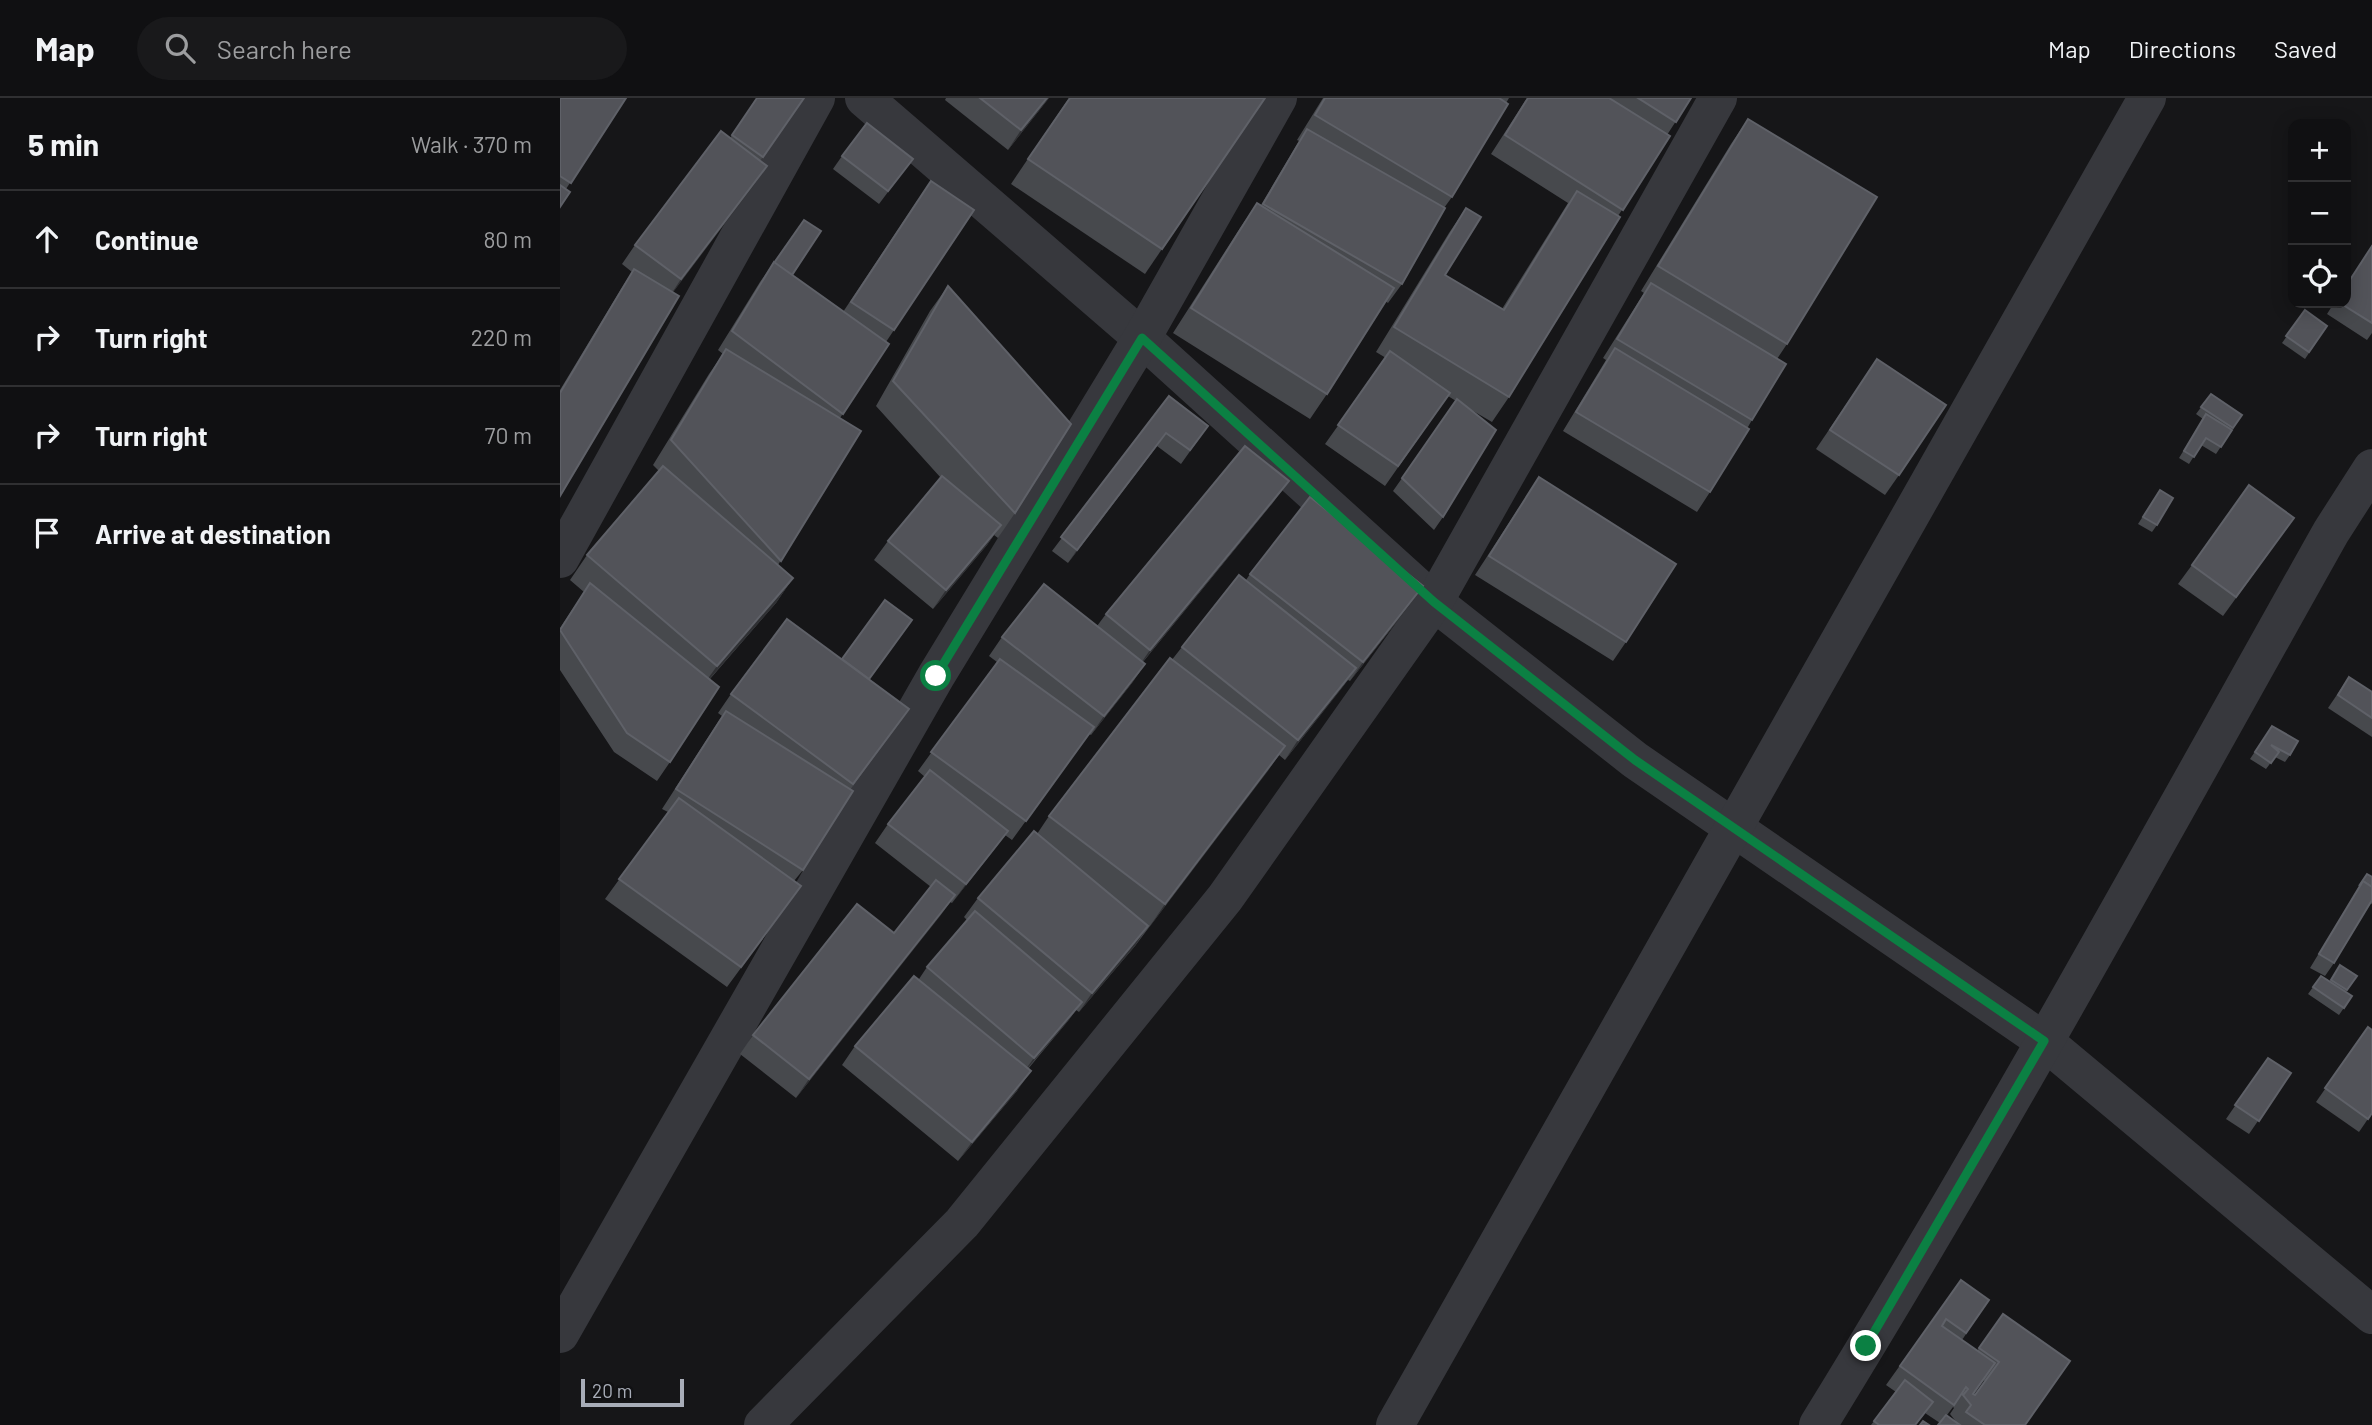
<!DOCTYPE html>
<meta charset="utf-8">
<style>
body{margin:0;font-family:Barlow,sans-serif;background:#19191b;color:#f1f3f6}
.controls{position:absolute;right:21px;top:21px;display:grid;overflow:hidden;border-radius:14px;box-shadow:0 4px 18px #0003}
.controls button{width:63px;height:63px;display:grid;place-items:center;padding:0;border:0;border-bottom:2px solid #303032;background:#101012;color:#f1f3f6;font:35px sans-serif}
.scale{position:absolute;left:21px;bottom:18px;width:103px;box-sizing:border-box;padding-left:7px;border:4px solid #a8adb8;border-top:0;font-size:19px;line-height:24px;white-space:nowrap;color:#a8adb8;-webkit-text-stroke:5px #111113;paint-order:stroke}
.stop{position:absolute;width:21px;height:21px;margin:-16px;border:5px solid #0b8043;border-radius:50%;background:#fff}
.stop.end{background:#0b8043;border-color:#fff;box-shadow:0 2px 7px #0008}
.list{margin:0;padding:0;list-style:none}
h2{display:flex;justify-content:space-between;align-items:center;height:91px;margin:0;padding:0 28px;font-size:30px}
h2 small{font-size:23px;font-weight:400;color:#9c9d9f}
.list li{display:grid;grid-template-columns:46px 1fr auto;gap:21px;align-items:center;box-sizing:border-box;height:98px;padding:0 28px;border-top:2px solid #303032}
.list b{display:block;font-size:26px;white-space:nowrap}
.list em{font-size:23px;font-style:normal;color:#9c9d9f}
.icon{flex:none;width:38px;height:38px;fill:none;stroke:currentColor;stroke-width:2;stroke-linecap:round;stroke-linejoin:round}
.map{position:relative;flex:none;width:1812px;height:1327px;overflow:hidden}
header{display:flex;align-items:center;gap:42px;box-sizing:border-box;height:98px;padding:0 35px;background:#101012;border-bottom:2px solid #303032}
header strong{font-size:33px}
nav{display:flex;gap:38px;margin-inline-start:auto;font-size:24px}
.search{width:490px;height:63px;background:#19191b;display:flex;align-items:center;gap:18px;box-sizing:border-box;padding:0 24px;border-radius:38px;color:#9c9d9f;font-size:26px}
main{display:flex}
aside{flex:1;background:#101012}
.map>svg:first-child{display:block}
</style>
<header>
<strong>Map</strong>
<div class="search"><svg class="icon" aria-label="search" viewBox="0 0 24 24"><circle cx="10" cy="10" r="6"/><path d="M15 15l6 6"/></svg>Search here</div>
<nav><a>Map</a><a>Directions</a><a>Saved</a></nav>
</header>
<main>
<aside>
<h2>5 min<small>Walk · 370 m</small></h2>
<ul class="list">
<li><svg class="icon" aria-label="ahead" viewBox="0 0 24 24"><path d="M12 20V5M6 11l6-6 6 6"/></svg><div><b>Continue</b></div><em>80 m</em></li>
<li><svg class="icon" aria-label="right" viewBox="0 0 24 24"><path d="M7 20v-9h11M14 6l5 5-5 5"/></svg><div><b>Turn right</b></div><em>220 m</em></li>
<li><svg class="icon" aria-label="right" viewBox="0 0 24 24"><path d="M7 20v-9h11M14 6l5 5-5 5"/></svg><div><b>Turn right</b></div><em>70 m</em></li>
<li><svg class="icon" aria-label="arrive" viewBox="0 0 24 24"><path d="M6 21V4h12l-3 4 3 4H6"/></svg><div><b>Arrive at destination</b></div></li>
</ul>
</aside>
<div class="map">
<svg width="1812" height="1327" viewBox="0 0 1812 1327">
<rect width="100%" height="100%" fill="#161618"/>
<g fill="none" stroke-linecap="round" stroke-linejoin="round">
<g stroke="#37383d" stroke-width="38">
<path d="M304 0 582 240 874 504 1075 662 1484 943 1812 1217"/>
<path d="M0 461 256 0"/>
<path d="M0 1236 376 578 582 240 718 0"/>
<path d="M203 1327 402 1125 665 800 874 504 1158 0"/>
<path d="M835 1327 1587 0"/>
<path d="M1258 1327C1438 1035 1603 733 1771 434L1812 370"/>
</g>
</g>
<g fill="#47494d" fill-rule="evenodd">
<path d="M0 0H66L6 91 0 109Z"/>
<path d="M197 0H244L200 63 207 68 113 194 0 398V292L61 191 72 174 62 166 75 147 170 40Z"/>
<path d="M386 0H489L448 52 385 2Z"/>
<path d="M509 0 602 151 585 176 451 86Z"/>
<path d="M763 0H949L892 99 884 110 842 186 828 205 825 203 767 296 750 321 613 235 680 130 697 105 701 107 739 43 737 42Z"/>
<path d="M967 0H1131L1107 37 1110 38 1058 118 949 299 932 324 908 310 883 419 874 432 833 393 896 303 888 298 825 388 765 346 826 260 816 254 889 135 906 110 885 177 942 211 1008 105 931 56Z"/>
<path d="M1188 21 1227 246 1217 261 1192 322 1150 394 1137 414 1003 333 1046 262 1043 260 1084 195 1081 193 1171 46Z"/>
<path d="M282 58 343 74 319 106 273 71Z"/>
<path d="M357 103 414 112 326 244 329 246 280 320 301 333 218 467 233 480 216 505 150 581 110 664 97 683 54 654 0 572V530L24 494 10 482 27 457 99 373 93 367 149 276 163 256 158 252 200 184 214 164 283 214Z"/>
<path d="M1812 147V235L1807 242 1767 216 1774 205H1786Z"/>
<path d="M388 188 455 415 438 440 434 437 427 447 373 511 314 462 328 443 381 380 316 308 370 213Z"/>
<path d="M1745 212 1767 228 1745 261 1722 245Z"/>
<path d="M1317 261 1339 377 1325 397 1256 351Z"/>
<path d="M1651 296 1682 317 1656 356 1641 347 1629 366 1619 360 1643 321 1636 316Z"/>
<path d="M609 298 648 328 621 366 597 348 508 465 492 453Z"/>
<path d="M979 379 1066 544 1053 563 915 477Z"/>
<path d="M1600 392 1597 427 1592 434 1578 426Z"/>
<path d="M715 402 583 564 585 566 572 585 531 637 529 636 452 742 445 737 392 805 390 804 236 1000 180 956 193 937 334 835 371 789 315 745 328 726 365 679 358 673 437 564 429 558 442 539 537 528 546 516Z"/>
<path d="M1734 420 1663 518 1618 486 1632 467Z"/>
<path d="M690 476 863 488 850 507 790 583 788 582 725 662 719 657 575 848 519 914 516 912 508 923 468 971 457 993 398 1063 282 967 295 948 359 881 367 869 407 822 404 819 418 800 477 736 489 718 622 549 686 482Z"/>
<path d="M1789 579 1812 594V639L1768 610Z"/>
<path d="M309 582 349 611 290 692 243 772 234 783 227 807 167 889 45 801 108 714 102 711 162 618 158 615 171 596Z"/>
<path d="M1712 628 1730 657 1725 664 1715 659 1706 671 1690 661Z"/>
<path d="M1807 776 1812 779V806L1810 805 1774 865 1765 878 1750 870Z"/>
<path d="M1780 867 1797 878 1786 894 1792 898 1779 917 1748 896 1761 878 1770 883Z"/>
<path d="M1808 929 1812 1015 1799 1034 1756 1004Z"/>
<path d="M1708 960 1731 975 1689 1036 1666 1021Z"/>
<path d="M1401 1182 1429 1202 1402 1242 1417 1253 1443 1216 1465 1327H1378L1380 1325 1365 1315 1356 1327H1311L1336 1294 1326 1287ZM1423 1282 1425 1283 1415 1297 1413 1296ZM1393 1309 1394 1310 1390 1316 1397 1325 1387 1317Z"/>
</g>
<g fill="#2f3033">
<path d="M487 0H489L448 52 461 32Z"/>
<path d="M207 68 194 87 108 201 121 181Z"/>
<path d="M606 335 597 348 508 465 517 452Z"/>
<path d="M729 383 715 402 577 571 590 552Z"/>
<path d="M441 427 427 447 373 511 386 492Z"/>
<path d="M233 480 216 505 139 593 157 568Z"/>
<path d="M863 488 850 507 790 583 803 564Z"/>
<path d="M585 566 572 585 531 637 544 618Z"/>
<path d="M796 570 782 590 725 662 738 642Z"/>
<path d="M725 648 708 673 588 831 605 806Z"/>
<path d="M448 733 434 752 392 805 406 786Z"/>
<path d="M395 797 381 817 236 1000 249 981Z"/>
<path d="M588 828 575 848 519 914 532 895Z"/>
<path d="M522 904 508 923 460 979 474 960Z"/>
<path d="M471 973 457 993 398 1063 412 1044Z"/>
</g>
<g fill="#525359" stroke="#5f6168" stroke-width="2">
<path d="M0 0H66L11 85 0 78Z"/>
<path d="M197 0H244L203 59 172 37Z"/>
<path d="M420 0H487L461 32Z"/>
<path d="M510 0H705L602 151 468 61Z"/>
<path d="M765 0H939L948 6 892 99 755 17Z"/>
<path d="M968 0H1049L1110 38 1063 112 945 37Z"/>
<path d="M1078 0H1131L1116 24Z"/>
<path d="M1188 21 1317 99 1227 246 1098 168Z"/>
<path d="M307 25 353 61 328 93 282 58Z"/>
<path d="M747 31 885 110 842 186 703 106Z"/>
<path d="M161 33 207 68 121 181 75 147Z"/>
<path d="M371 83 414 112 334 232 291 204Z"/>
<path d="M0 87 10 94 0 109Z"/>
<path d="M1017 93 1060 119 949 299 834 229 906 110 921 119 885 177 944 212Z"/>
<path d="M697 105 834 190 767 296 631 210Z"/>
<path d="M244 122 261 133 232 177 214 165Z"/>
<path d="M1812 148V225L1780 205H1786V188Z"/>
<path d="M214 164 329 246 283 316 172 233Z"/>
<path d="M74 171 119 198 0 398V295Z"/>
<path d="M1091 185 1226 266 1192 322 1057 241Z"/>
<path d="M388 188 511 326 455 415 333 283Z"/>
<path d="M1745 212 1767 228 1749 254 1726 238Z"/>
<path d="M1055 250 1189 331 1150 394 1016 314Z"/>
<path d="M166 251 301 333 221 463 111 342Z"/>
<path d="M830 253 890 295 838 368 778 327Z"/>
<path d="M1317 261 1386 307 1339 377 1270 332Z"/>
<path d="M1651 296 1682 317 1673 330 1641 309Z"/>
<path d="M609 298 648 328 630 352 606 335 517 452 501 439Z"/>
<path d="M897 301 936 332 883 419 842 380Z"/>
<path d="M1646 316 1672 332 1661 349 1646 340 1634 359 1624 353Z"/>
<path d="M685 348 729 383 590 552 546 516Z"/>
<path d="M103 368 233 480 157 568 27 457Z"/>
<path d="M382 378 441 427 386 492 328 443Z"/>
<path d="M979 379 1116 466 1066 544 929 458Z"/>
<path d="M1689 387 1734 420 1676 499 1632 467Z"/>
<path d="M1600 392 1613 400 1597 427 1583 419Z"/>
<path d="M750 399 863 488 803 564 690 476Z"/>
<path d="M679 477 796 570 738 642 622 549Z"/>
<path d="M30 485 159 589 110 664 67 635 0 532Z"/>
<path d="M484 486 585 566 544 618 442 539Z"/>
<path d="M325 502 352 522 309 581 282 561Z"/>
<path d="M227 521 349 611 293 686 171 596Z"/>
<path d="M610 560 725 648 605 806 489 718Z"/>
<path d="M440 561 534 629 466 723 371 654Z"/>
<path d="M1789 579 1812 594V620L1778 597Z"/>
<path d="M166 613 293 693 243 772 116 691Z"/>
<path d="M1712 628 1738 643 1730 657 1711 647 1719 654 1711 665 1695 654Z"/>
<path d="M370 672 448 733 406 786 328 726Z"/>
<path d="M119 700 241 788 181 869 59 781Z"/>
<path d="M474 733 588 828 532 895 418 800Z"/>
<path d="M1807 776 1812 779V789L1803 783 1799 788Z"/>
<path d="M376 782 395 797 249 981 193 937 297 806 334 835Z"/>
<path d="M1803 783 1812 789V802L1774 865 1759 856Z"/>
<path d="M415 813 522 904 474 960 367 869Z"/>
<path d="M1780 867 1797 878 1787 892 1771 882Z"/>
<path d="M354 878 471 973 412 1044 295 948Z"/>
<path d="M1761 878 1792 898 1784 910 1753 889Z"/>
<path d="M1808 929 1812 932V1015L1808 1021 1765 990Z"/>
<path d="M1708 960 1731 975 1699 1023 1675 1007Z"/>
<path d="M1401 1182 1429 1202 1406 1235 1386 1221 1382 1228 1435 1265 1413 1296 1415 1297 1439 1264 1419 1250 1443 1216 1510 1263 1465 1327H1425L1406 1314 1411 1307 1403 1297 1408 1291 1406 1289 1394 1307 1340 1268Z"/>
<path d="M1345 1282 1373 1304 1355 1327H1319L1314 1323Z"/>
<path d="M1386 1317 1400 1327H1378Z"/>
<path d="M1363 1323 1369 1327H1360Z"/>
</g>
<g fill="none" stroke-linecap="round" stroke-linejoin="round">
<path stroke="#0b8043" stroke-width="9" d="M376 578 582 240 874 504 1075 662 1484 943 1306 1248"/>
</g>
</svg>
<div class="controls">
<button>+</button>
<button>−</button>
<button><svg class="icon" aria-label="locate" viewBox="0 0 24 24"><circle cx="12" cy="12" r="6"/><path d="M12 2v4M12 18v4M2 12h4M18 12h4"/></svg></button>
</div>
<div class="scale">20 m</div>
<div class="stop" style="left:376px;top:578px"></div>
<div class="stop end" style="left:1306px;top:1248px"></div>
</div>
</main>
